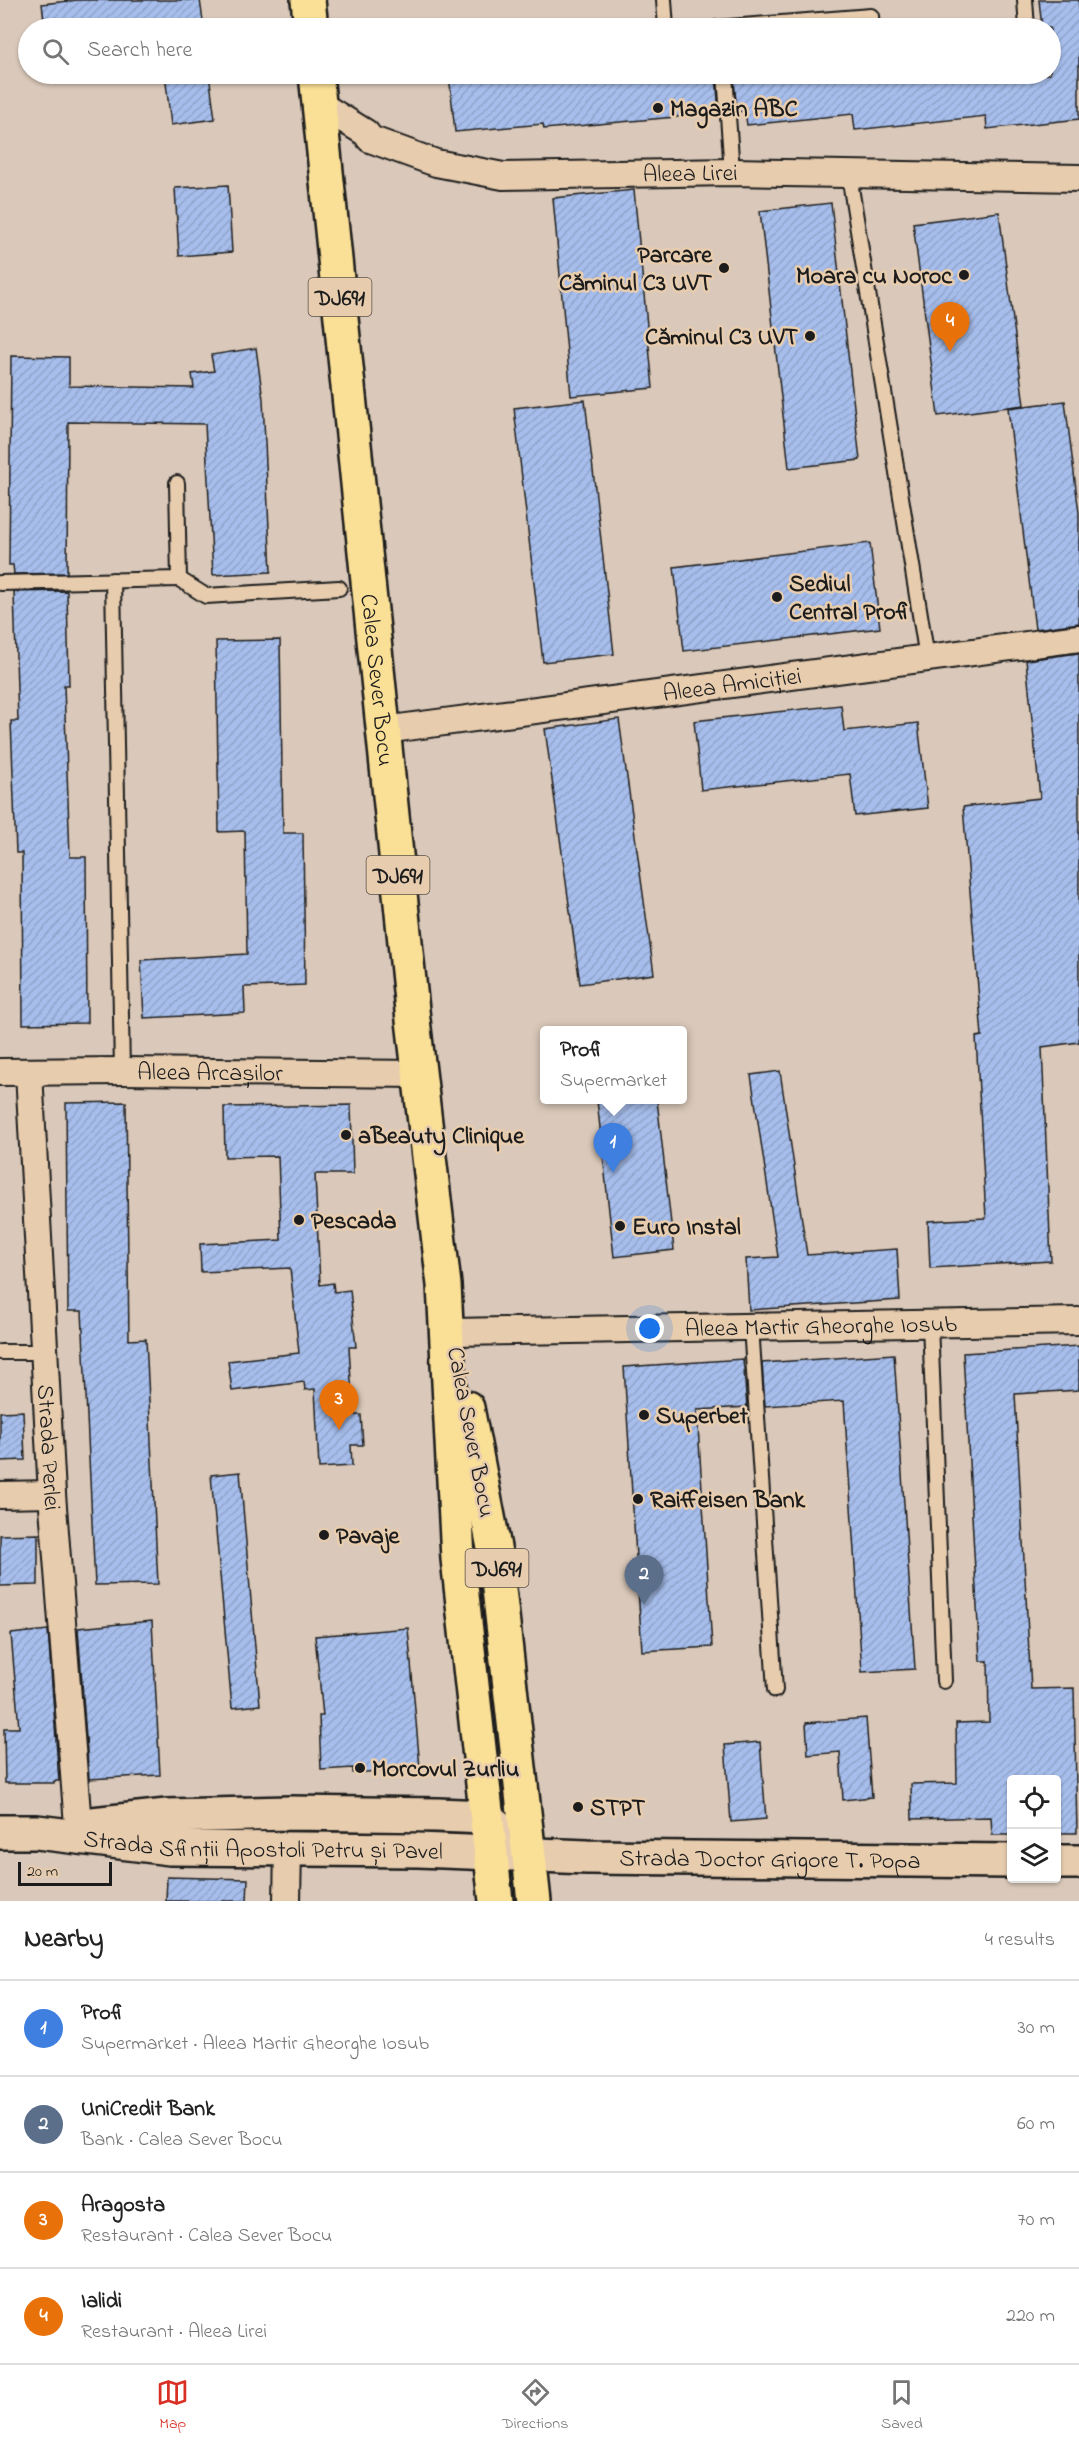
<!DOCTYPE html>
<meta charset="utf-8">
<style>
body{margin:0;font-family:"Indie Flower",sans-serif;background:#f2f2f2;color:#222}
.controls{position:absolute;right:18px;bottom:18px;display:grid;overflow:hidden;border-radius:6px;box-shadow:0 2px 4px #0004}
.controls button{width:54px;height:54px;display:grid;place-items:center;padding:0;border:0;border-bottom:2px solid #e0e0e0;background:#fff;color:#222;font:30px sans-serif}
.scale{position:absolute;left:18px;bottom:15px;width:94px;box-sizing:border-box;padding-left:6px;border:3px solid #1c1c1c;border-top:0;font-size:16px;line-height:21px;white-space:nowrap;color:#1c1c1c;-webkit-text-stroke:4px #e7ccae;paint-order:stroke}
.you{position:absolute;left:650px;top:1329px;width:21px;height:21px;margin:-15px;border:4px solid #fff;border-radius:50%;background:#1a73e8;box-shadow:0 0 0 9px #1a73e833}
.badge{display:grid;place-items:center;width:39px;height:39px;border-radius:50%;background:#d93025;color:#fff;font-size:20px;font-weight:700}
.pin{position:absolute;translate:-50% -50px;filter:drop-shadow(0 2px 3px #0008)}
.pin::after{content:'';position:absolute;top:32px;width:21px;height:18px;background:inherit;clip-path:polygon(0 0,100% 0,50% 100%)}
.popup{position:absolute;left:540px;top:1026px;width:147px;height:78px;box-sizing:border-box;display:grid;place-content:center;border-radius:6px;background:#fff;filter:drop-shadow(0 2px 4px #0005);font-size:20px;white-space:nowrap;color:#767676}
.popup b{font-size:22px;color:#222}
.popup::after{content:'';position:absolute;left:50%;top:100%;margin-left:-12px;border:12px solid transparent;border-top-color:#fff}
.list{margin:0;padding:0;list-style:none}
h2{display:flex;justify-content:space-between;align-items:center;height:78px;margin:0;padding:0 24px;font-size:26px}
h2 small{font-size:20px;font-weight:400;color:#767676}
.list li{display:grid;grid-template-columns:39px 1fr auto;gap:18px;align-items:center;box-sizing:border-box;height:96px;padding:0 24px;border-top:2px solid #e0e0e0}
.list b{display:block;font-size:22px;white-space:nowrap}
.list p{margin:0;font-size:20px;white-space:nowrap;color:#767676}
.list em{font-size:20px;font-style:normal;color:#767676}
.icon{flex:none;width:33px;height:33px;fill:none;stroke:currentColor;stroke-width:2;stroke-linecap:round;stroke-linejoin:round}
.map{position:relative;flex:none;width:1079px;height:1901px;overflow:hidden}
.search{position:absolute;background:#fff;box-shadow:0 2px 4px #0004;left:18px;right:18px;top:18px;height:66px;display:flex;align-items:center;gap:15px;box-sizing:border-box;padding:0 21px;border-radius:33px;color:#767676;font-size:22px}
.sheet{height:462px;background:#fff}
nav{display:flex;justify-content:space-around;align-items:center;box-sizing:border-box;height:84px;border-top:2px solid #e0e0e0;background:#fff;font-size:16px;color:#767676}
nav a{display:grid;justify-items:center;gap:3px}
nav .on{color:#d93025}
.map>svg:first-child{display:block}
</style>
<div class="map">
<svg width="1079" height="1901" viewBox="0 0 1079 1901">
<defs>
<pattern id="building-hatch" width="6" height="6" patternUnits="userSpaceOnUse" patternTransform="scale(1.5)"><rect width="6" height="6" fill="#a7beec"/><path d="M-1 1l2-2M0 6l6-6M5 7l2-2" fill="none" stroke="#8fa3ca"/></pattern>
</defs>
<rect width="100%" height="100%" fill="#dac9ba"/>
<filter id="ink" filterUnits="userSpaceOnUse"><feTurbulence type="fractalNoise" baseFrequency=".0167" numOctaves="2"/><feDisplacementMap in="SourceGraphic" scale="12" xChannelSelector="R" yChannelSelector="G"/><feConvolveMatrix kernelMatrix="1 2 1 2 8 2 1 2 1" color-interpolation-filters="sRGB"/></filter>
<g filter="url(#ink)">
<g fill="url(#building-hatch)" stroke="#1c1c1c" stroke-width="1.5">
<path d="M78 0H200L204 28H45L42 4Z"/>
<path d="M1039 0H1079V119L987 129 986 116 855 130 853 114 747 125 745 111 737 112 734 80 798 74H849V78L888 74H981L982 76 1050 74V28H1042Z"/>
<path d="M491 22V28H446L445 26Z"/>
<path d="M165 74H209L215 119 171 125Z"/>
<path d="M449 74H495L496 79 553 74H716L719 113 544 129 543 124 455 132Z"/>
<path d="M228 185 232 252 179 256 175 188Z"/>
<path d="M634 190 653 388 571 396 553 198Z"/>
<path d="M831 203 860 460 789 468 760 211Z"/>
<path d="M999 212 1024 405 938 416 913 223Z"/>
<path d="M256 348 263 399 271 572 213 575 205 424 68 422 67 573 14 574 13 565H9L11 356 69 357V386L194 388 192 374 214 371 211 355Z"/>
<path d="M585 400 614 654 543 662 514 408Z"/>
<path d="M1065 401 1079 513V623L1035 629 1008 408Z"/>
<path d="M870 543 880 628 684 651 674 567Z"/>
<path d="M67 591 69 685H64L70 857H86L87 1023 23 1024 22 853H16L11 721H18L14 592Z"/>
<path d="M280 640 283 833H303L305 985 244 987 245 1013 144 1018 141 960 247 954 245 831 219 832 216 641Z"/>
<path d="M1079 653V1042L1042 1047 1051 1261 930 1268 928 1221 986 1218 976 1037 982 1036 963 807 1040 798 1026 660Z"/>
<path d="M841 705 844 731 918 723 928 808 855 816 850 774 701 790 694 721Z"/>
<path d="M619 719 654 974 580 984 545 729Z"/>
<path d="M780 1071 807 1255 897 1249 900 1300 749 1310 746 1259 778 1257 751 1075Z"/>
<path d="M597 1100H657L674 1250 614 1257Z"/>
<path d="M126 1102 129 1340 146 1339 158 1584 95 1585 82 1311H68L66 1103Z"/>
<path d="M351 1105 353 1174H315L320 1285 333 1283 334 1292 350 1290 356 1347H349L353 1415H361L363 1445H351L352 1466 319 1468 315 1389 305 1390 304 1382 232 1391 228 1361 299 1353 290 1268 201 1272 200 1244 281 1240 278 1156 225 1157 224 1107Z"/>
<path d="M1079 1346V1390L1015 1394 1031 1689 1074 1688 1077 1833H1056V1779H1011V1835H992L991 1817 912 1819 911 1784 957 1783 956 1723 989 1722 988 1661H980L963 1353Z"/>
<path d="M894 1354 915 1669 862 1672 844 1401 765 1406 762 1363Z"/>
<path d="M743 1359 747 1407 697 1410 712 1647 642 1651 624 1367Z"/>
<path d="M23 1411 25 1460 0 1461V1412Z"/>
<path d="M240 1472 260 1705 232 1708 211 1475Z"/>
<path d="M38 1534V1585L0 1586V1535Z"/>
<path d="M152 1621 160 1775 89 1779 78 1628Z"/>
<path d="M408 1628 420 1768 353 1773V1768L321 1770 319 1716H323L315 1636Z"/>
<path d="M48 1630 59 1781H54V1783H5L4 1728H19L11 1634Z"/>
<path d="M866 1718 872 1797 843 1800 840 1752 808 1755 806 1723Z"/>
<path d="M760 1742 766 1819 731 1822 725 1745Z"/>
<path d="M167 1877 248 1879 247 1901H166Z"/>
</g>
<g fill="none" stroke-linecap="round" stroke-linejoin="round">
<g stroke="#1c1c1c" stroke-width="18">
<g id="lane">
<path d="M664 0 666 28"/>
<path d="M1025 0 1027 28"/>
<path d="M716 28 871 16 872 28"/>
<path d="M725 74 732 172"/>
<path d="M849 175 927 658"/>
<path d="M179 579 206 596 339 588"/>
<path d="M113 580 122 1071"/>
<path d="M0 583 179 579 177 483"/>
<path d="M930 1323 944 1681"/>
<path d="M751 1326 775 1690"/>
<path d="M0 1352H44"/>
</g>
</g>
<g stroke="#1c1c1c" stroke-width="30">
<g id="street">
<path id="s1" d="M319 104 366 133 370 139 436 163 503 176 732 172 1079 178"/>
<path id="s2" d="M384 730 1079 638"/>
<path id="s3" d="M0 1072 122 1071 420 1074"/>
<path id="s4" d="M29 1072 52 1494 78 1825"/>
<path id="s5" d="M453 1332 1079 1321"/>
<path d="M0 1495 52 1494"/>
<path d="M287 1901 288 1848"/>
</g>
</g>
<g stroke="#1c1c1c" stroke-width="38">
<g id="secondary">
<path d="M83 1825 167 1816 290 1813 437 1815 486 1817 507 1835"/>
<path id="s6" d="M0 1832H37L170 1848 418 1850 587 1857 1012 1861"/>
<path d="M1056 1862H1079"/>
</g>
</g>
<g stroke="#1c1c1c" stroke-width="38">
<g id="primary">
<path d="M308 0 311 28"/>
<path id="s7" d="M316 74 413 1020 444 1285 458 1559 496 1901"/>
<path d="M467 1408 495 1553 534 1901"/>
</g>
</g>
<use href="#lane" stroke="#e7ccae" stroke-width="14"/>
<use href="#street" stroke="#e7ccae" stroke-width="26"/>
<use href="#secondary" stroke="#e7ccae" stroke-width="33"/>
<use href="#primary" stroke="#fadf96" stroke-width="33"/>
</g>
</g>
<g fill="#1c1c1c" stroke="#e7ccae" stroke-width="2">
<circle cx="658" cy="108" r="6"/>
<circle cx="724" cy="268" r="6"/>
<circle cx="964" cy="275" r="6"/>
<circle cx="810" cy="336" r="6"/>
<circle cx="777" cy="597" r="6"/>
<circle cx="346" cy="1135" r="6"/>
<circle cx="299" cy="1220" r="6"/>
<circle cx="620" cy="1226" r="6"/>
<circle cx="644" cy="1415" r="6"/>
<circle cx="638" cy="1499" r="6"/>
<circle cx="324" cy="1535" r="6"/>
<circle cx="360" cy="1768" r="6"/>
<circle cx="578" cy="1807" r="6"/>
</g>
<g text-anchor="middle" stroke-width="5" stroke-linejoin="round" paint-order="stroke">
<g fill="#e7ccae" stroke="#595148" stroke-width="1.5">
<rect x="308.5" y="278" width="63" height="38" rx="4.5"/>
<rect x="366.5" y="856" width="63" height="38" rx="4.5"/>
<rect x="465.5" y="1549" width="63" height="38" rx="4.5"/>
</g>
<g font-size="22" font-weight="bold" fill="#1c1c1c">
<text x="340" y="305">DJ691</text>
<text x="398" y="883">DJ691</text>
<text x="497" y="1576">DJ691</text>
</g>
<g font-size="24" font-weight="bold" fill="#1c1c1c" stroke="#e7ccae" text-anchor="start">
<text x="670" y="116">Magazin ABC</text>
<text x="712" y="262" text-anchor="end">Parcare<tspan x="712" dy="28">Căminul C3 UVT</tspan></text>
<text x="952" y="283" text-anchor="end">Moara cu Noroc</text>
<text x="798" y="344" text-anchor="end">Căminul C3 UVT</text>
<text x="789" y="591">Sediul<tspan x="789" dy="28">Central Profi</tspan></text>
<text x="358" y="1143">aBeauty Clinique</text>
<text x="311" y="1228">Pescada</text>
<text x="632" y="1234">Euro Instal</text>
<text x="656" y="1423">Superbet</text>
<text x="650" y="1507">Raiffeisen Bank</text>
<text x="336" y="1543">Pavaje</text>
<text x="372" y="1776">Morcovul Zurliu</text>
<text x="590" y="1815">STPT</text>
</g>
<g font-size="24" fill="#1c1c1c" stroke="#e7ccae">
<text dy="8" stroke="none"><textPath href="#s1" startOffset="388">Aleea Lirei</textPath></text>
<text dy="8" stroke="none"><textPath href="#s7" startOffset="609">Calea Sever Bocu</textPath></text>
<text dy="8" stroke="none"><textPath href="#s2" startOffset="351">Aleea Amiciției</textPath></text>
<text dy="8" stroke="none"><textPath href="#s3" startOffset="210">Aleea Arcașilor</textPath></text>
<text dy="8" stroke="none"><textPath href="#s5" startOffset="368">Aleea Martir Gheorghe Iosub</textPath></text>
<text transform="translate(472 1432) rotate(79)" y="8">Calea Sever Bocu</text>
<text dy="8" stroke="none"><textPath href="#s4" startOffset="376">Strada Perlei</textPath></text>
<text dy="8" stroke="none"><textPath href="#s6" startOffset="264">Strada Sfinții Apostoli Petru și Pavel</textPath></text>
<text dy="8" stroke="none"><textPath href="#s6" startOffset="771">Strada Doctor Grigore T. Popa</textPath></text>
</g>
</g>
</svg>
<div class="controls">
<button><svg class="icon" aria-label="locate" viewBox="0 0 24 24"><circle cx="12" cy="12" r="6"/><path d="M12 2v4M12 18v4M2 12h4M18 12h4"/></svg></button>
<button><svg class="icon" aria-label="layers" viewBox="0 0 24 24"><path d="M12 4l9 5-9 5-9-5zM3 14l9 5 9-5"/></svg></button>
</div>
<div class="scale">20 m</div>
<div class="you"></div>
<div class="pin badge" style="left:613px;top:1173px;background:#3f7fe0">1</div>
<div class="popup"><b>Profi</b>Supermarket</div>
<div class="pin badge" style="left:644px;top:1605px;background:#5c6f8a">2</div>
<div class="pin badge" style="left:339px;top:1430px;background:#e8710a">3</div>
<div class="pin badge" style="left:950px;top:352px;background:#e8710a">4</div>
<div class="search"><svg class="icon" aria-label="search" viewBox="0 0 24 24"><circle cx="10" cy="10" r="6"/><path d="M15 15l6 6"/></svg>Search here</div>
</div>
<section class="sheet">
<h2>Nearby<small>4 results</small></h2>
<ul class="list">
<li><span class="badge" style="background:#3f7fe0">1</span><div><b>Profi</b><p>Supermarket · Aleea Martir Gheorghe Iosub</p></div><em>30 m</em></li>
<li><span class="badge" style="background:#5c6f8a">2</span><div><b>UniCredit Bank</b><p>Bank · Calea Sever Bocu</p></div><em>60 m</em></li>
<li><span class="badge" style="background:#e8710a">3</span><div><b>Aragosta</b><p>Restaurant · Calea Sever Bocu</p></div><em>70 m</em></li>
<li><span class="badge" style="background:#e8710a">4</span><div><b>Ialidi</b><p>Restaurant · Aleea Lirei</p></div><em>220 m</em></li>
</ul>
</section>
<nav>
<a class="on"><svg class="icon" aria-label="map" viewBox="0 0 24 24"><path d="M3 6l6-2 6 2 6-2v14l-6 2-6-2-6 2zM9 4v14M15 6v14"/></svg>Map</a>
<a><svg class="icon" aria-label="directions" viewBox="0 0 24 24"><path d="M12 3l9 9-9 9-9-9zM9 14v-3h6M13 9l2 2-2 2"/></svg>Directions</a>
<a><svg class="icon" aria-label="saved" viewBox="0 0 24 24"><path d="M7 4h10v16l-5-4-5 4z"/></svg>Saved</a>
</nav>
